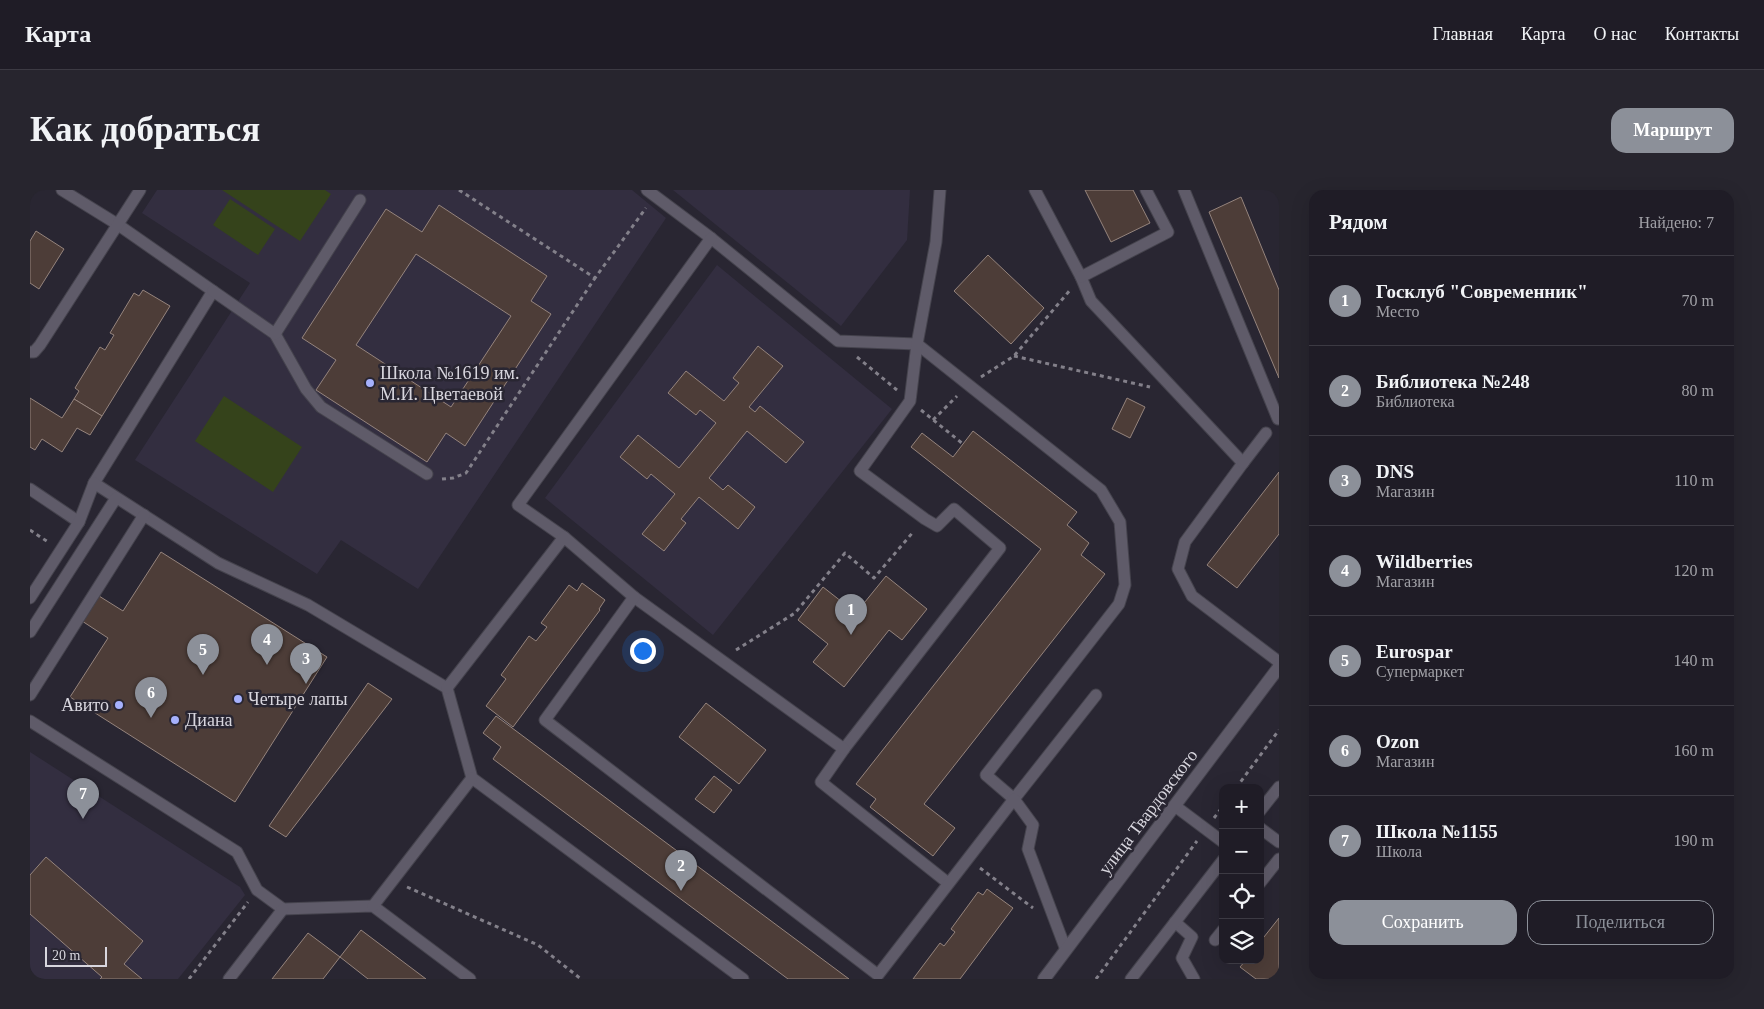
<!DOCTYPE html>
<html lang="ru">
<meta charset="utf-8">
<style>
body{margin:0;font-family:Georgia,serif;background:#27252e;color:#f1f3f6}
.controls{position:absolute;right:15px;bottom:15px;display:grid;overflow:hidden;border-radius:10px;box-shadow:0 5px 20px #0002}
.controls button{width:45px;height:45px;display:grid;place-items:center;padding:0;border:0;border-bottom:1px solid #3c3a43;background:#1f1c26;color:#f1f3f6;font:25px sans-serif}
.scale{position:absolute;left:15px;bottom:12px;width:62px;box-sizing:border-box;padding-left:5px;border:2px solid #d8d6de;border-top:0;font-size:14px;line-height:18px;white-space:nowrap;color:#d8d6de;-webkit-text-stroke:4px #292632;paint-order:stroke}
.you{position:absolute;left:612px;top:460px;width:18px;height:18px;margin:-12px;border:4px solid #fff;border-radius:50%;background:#1a73e8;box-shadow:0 0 0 8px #1a73e833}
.badge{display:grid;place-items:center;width:32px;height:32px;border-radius:50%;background:#8c9099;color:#fff;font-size:16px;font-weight:700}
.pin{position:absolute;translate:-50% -41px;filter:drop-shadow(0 1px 2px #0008)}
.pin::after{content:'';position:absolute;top:26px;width:18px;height:15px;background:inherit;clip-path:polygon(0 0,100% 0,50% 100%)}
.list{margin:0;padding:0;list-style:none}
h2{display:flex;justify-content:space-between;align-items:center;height:65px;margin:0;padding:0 20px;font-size:21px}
h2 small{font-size:16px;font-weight:400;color:#a1a1a7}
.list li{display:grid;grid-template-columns:32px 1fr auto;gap:15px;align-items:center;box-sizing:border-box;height:90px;padding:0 20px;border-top:1px solid #3c3a43}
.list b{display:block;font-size:19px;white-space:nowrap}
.list p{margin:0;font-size:16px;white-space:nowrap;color:#a1a1a7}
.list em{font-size:16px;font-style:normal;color:#a1a1a7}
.actions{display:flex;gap:10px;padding:15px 20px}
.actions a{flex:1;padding:11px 0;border:1px solid #8c9099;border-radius:15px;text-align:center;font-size:18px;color:#8c9099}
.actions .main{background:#8c9099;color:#fff}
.icon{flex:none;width:28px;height:28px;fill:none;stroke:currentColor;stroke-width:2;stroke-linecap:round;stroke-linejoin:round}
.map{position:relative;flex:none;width:1249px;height:789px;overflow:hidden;border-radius:15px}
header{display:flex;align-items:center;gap:30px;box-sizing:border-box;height:70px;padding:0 25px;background:#1f1c26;border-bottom:1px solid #3c3a43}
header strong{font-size:24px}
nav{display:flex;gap:28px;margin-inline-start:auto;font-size:18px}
.intro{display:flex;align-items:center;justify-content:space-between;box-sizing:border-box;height:120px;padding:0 30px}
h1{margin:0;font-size:35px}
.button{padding:12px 22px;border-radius:15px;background:#8c9099;color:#fff;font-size:18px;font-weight:700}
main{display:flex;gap:30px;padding:0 30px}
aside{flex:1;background:#1f1c26;border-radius:15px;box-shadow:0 5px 20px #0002}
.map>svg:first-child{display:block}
</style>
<header>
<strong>Карта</strong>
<nav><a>Главная</a><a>Карта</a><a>О нас</a><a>Контакты</a></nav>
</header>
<div class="intro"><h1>Как добраться</h1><a class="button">Маршрут</a></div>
<main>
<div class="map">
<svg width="1249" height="789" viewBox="0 0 1249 789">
<rect width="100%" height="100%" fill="#292632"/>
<g fill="#332e40">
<path d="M127 0H602L636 28 388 399 311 350 287 384 105 270 220 93 112 23Z"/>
<path d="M643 0H880L877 50 811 136Z"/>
<path d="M687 75 862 219 683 445 515 308Z"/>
<path d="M0 562 210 697 215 705 148 789H0Z"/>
</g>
<g fill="#35431b">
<path d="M192 0H295L301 4 270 51Z"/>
<path d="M200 9 245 39 228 65 183 35Z"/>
<path d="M194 206 272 257 243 302 165 251Z"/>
</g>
<g fill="#4d3d38" stroke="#95847d" fill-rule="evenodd">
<path d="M1055 0H1103L1120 33 1081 52Z"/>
<path d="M1211 7 1249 100V188L1179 22Z"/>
<path d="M409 15 517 86 501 111 521 124 435 256 416 243 397 272 286 200 306 170 272 148 356 19 392 42ZM386 64 481 126 421 217 326 155Z"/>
<path d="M6 41 34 59 9 99 0 93V51Z"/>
<path d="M958 65 1014 118 981 154 924 101Z"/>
<path d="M113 100 140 116 72 226 44 209 49 201 45 198 70 157 75 160 84 145 80 143 104 103 109 106Z"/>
<path d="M728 156 753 176 719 217 725 222 730 216 774 252 756 273 717 241 679 288 693 300 698 295 725 317 708 339 669 307 651 329 656 333 634 361 612 344 645 304 621 284 617 289 590 267 608 245 649 278 686 233 670 220 666 225 638 203 656 181 694 211 709 193 703 188Z"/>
<path d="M0 208 32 228 44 209 72 226 60 245 47 238 32 262 12 249 5 260 0 257Z"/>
<path d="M1097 208 1115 217 1100 248 1082 239Z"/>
<path d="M943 241 1047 322 1037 335 1059 353 1051 365 1075 384 894 614 925 638 903 666 840 617 846 609 826 594 1011 359 881 257 892 243 923 267Z"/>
<path d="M1249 282V344L1207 398 1177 375Z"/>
<path d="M131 362 297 467 205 612 40 507 78 448 52 431 69 406 93 421Z"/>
<path d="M856 386 897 419 872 450 859 440 814 497 783 472 798 454 768 430 793 397 826 423Z"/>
<path d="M552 393 575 410 569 419 570 420 483 537 456 516 476 489 471 485 499 446 506 451 517 437 511 433 539 395 547 401Z"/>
<path d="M338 493 362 509 256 647 239 636Z"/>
<path d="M676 513 736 560 709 594 649 547Z"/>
<path d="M466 526 521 567 819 789H758L463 569 471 557 453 543Z"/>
<path d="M684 586 702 600 684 623 665 609Z"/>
<path d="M16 667 113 751 94 774 112 789H70L72 787 0 724V685Z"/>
<path d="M957 699 983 718 930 789H883L910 753 914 756 925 742 921 739 948 702 953 705Z"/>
<path d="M1249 728V789H1226L1210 777 1216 770H1230V752Z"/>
<path d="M331 740 396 789H338L310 767Z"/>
<path d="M278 743 310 767 293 789H242Z"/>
</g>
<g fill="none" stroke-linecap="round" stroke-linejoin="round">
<g stroke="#45434d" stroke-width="13">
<g id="lane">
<path d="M32 0 87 34 183 101 64 293"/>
<path d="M617 0 681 48 808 151 887 154 1071 300 1090 332 1095 395 1089 414 956 585 984 609 1066 505"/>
<path d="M910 0 906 52 887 154 880 211 830 281 895 329 907 336 924 319 970 358 814 559 791 592 918 693"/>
<path d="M1005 0 1051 87 1061 111 1213 273 1155 352 1148 379 1162 406 1249 472"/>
<path d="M1154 0 1248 229"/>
<path d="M1051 87 1138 42 1116 0"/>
<path d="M183 101 245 144 276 199 291 217 397 284"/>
<path d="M245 144 330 10"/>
<path d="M0 162H4L10 155 110 0"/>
<path d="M1213 273 1236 243"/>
<path d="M0 299 49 332"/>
<path d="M534 347 488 315 681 48"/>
<path d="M604 407 814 559"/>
<path d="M0 408 49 332 64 293 188 373 278 415 417 498 442 588 713 789"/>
<path d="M0 442 86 308"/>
<path d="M417 498 534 347 604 407 515 530 848 785 984 609 1003 635 998 659 1036 760"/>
<path d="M0 505 114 325"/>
<path d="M0 531 207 662 227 700 253 719 343 716 440 789"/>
<path d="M1145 616 1193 652"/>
<path d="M1230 621 1249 597"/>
<path d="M1230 638 1249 652"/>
<path d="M1230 693 1249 669"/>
<path d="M343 716 442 588"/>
<path d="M1145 732 1162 747 1152 768 1164 789"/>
<path d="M1185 750 1193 740"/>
<path d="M199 789 253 719"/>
<path d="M1101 789 1193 670"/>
</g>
</g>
<g stroke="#45434d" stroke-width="14">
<path id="secondary" d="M1014 789 1249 477"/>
</g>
<g stroke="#83808a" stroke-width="3" stroke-dasharray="4 4" stroke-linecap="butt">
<path d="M429 0 565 88 616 18"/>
<path d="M984 166 1120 197"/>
<path d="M827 167 867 200"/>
<path d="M951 187 984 166 1041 99"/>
<path d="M891 220 933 254"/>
<path d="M903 230 927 206"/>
<path d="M412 289 423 288 436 283 565 88"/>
<path d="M0 340 18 352"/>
<path d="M706 460 765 423 815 363 844 388 884 341"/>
<path d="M1206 598 1249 540"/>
<path d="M1184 628 1193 616"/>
<path d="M950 678 1003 718"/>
<path d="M377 697 508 755 551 789"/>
<path d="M159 789 218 712"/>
<path d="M1066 789 1167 651"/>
</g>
<use href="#lane" stroke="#5f5b69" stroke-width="11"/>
<use href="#secondary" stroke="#5f5b69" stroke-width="12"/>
</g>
<g fill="#a6b1fc" stroke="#292632" stroke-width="2">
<circle cx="340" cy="193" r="5"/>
<circle cx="208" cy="509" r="5"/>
<circle cx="89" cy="515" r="5"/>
<circle cx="145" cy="530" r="5"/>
</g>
<g text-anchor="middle" stroke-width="5" stroke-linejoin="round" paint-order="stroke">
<g font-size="18" fill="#d8d6de" stroke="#292632" text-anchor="start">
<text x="350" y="189">Школа №1619 им.<tspan x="350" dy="21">М.И. Цветаевой</tspan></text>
<text x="218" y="515">Четыре лапы</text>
<text x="79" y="521" text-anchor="end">Авито</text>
<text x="155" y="536">Диана</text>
</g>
<g font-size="18" fill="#d8d6de" stroke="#292632">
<text transform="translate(1118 622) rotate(-53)" y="6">улица Твардовского</text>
</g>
</g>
</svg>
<div class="controls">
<button>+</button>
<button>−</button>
<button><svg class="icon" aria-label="locate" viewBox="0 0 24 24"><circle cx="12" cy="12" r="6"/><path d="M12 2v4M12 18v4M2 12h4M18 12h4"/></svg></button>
<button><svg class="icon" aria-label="layers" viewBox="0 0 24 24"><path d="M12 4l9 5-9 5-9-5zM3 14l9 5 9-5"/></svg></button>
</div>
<div class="scale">20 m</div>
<div class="you"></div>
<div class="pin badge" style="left:821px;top:445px">1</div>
<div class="pin badge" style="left:651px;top:701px">2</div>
<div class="pin badge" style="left:276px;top:494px">3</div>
<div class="pin badge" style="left:237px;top:475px">4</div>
<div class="pin badge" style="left:173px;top:485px">5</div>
<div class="pin badge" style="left:121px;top:528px">6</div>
<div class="pin badge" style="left:53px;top:629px">7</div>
</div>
<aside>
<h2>Рядом<small>Найдено: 7</small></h2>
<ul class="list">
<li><span class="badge">1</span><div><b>Госклуб &quot;Современник&quot;</b><p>Место</p></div><em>70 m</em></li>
<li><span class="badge">2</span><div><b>Библиотека №248</b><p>Библиотека</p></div><em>80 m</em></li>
<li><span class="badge">3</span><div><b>DNS</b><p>Магазин</p></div><em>110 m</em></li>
<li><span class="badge">4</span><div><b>Wildberries</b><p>Магазин</p></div><em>120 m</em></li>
<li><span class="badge">5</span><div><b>Eurospar</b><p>Супермаркет</p></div><em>140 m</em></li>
<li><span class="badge">6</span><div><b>Ozon</b><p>Магазин</p></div><em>160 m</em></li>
<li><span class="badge">7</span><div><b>Школа №1155</b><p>Школа</p></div><em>190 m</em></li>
</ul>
<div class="actions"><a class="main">Сохранить</a><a>Поделиться</a></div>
</aside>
</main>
